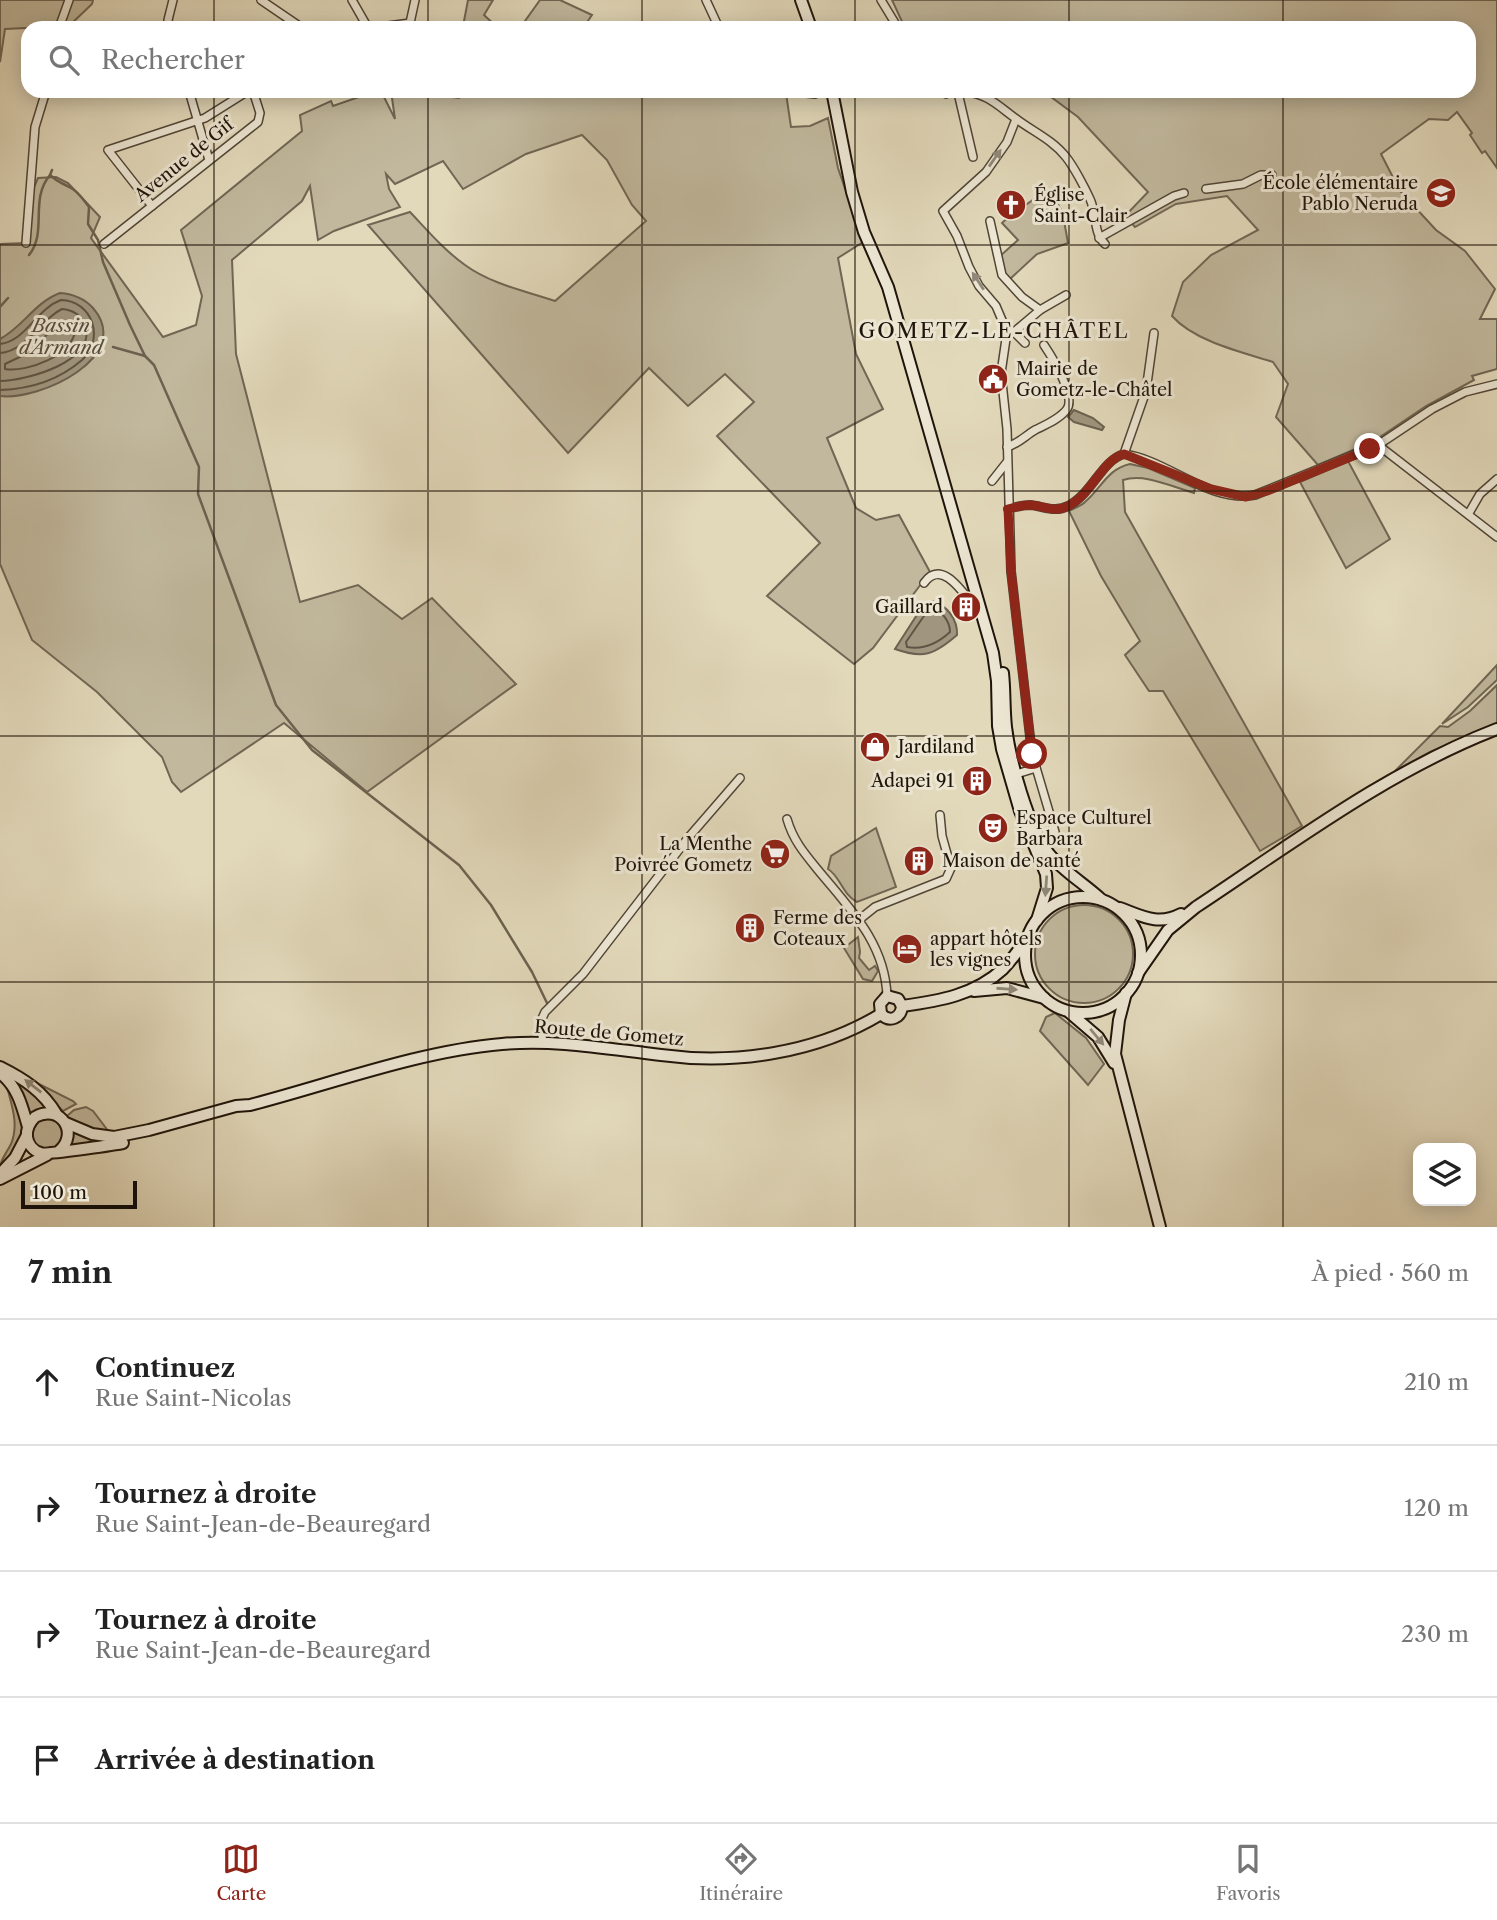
<!DOCTYPE html>
<html lang="fr">
<meta charset="utf-8">
<style>
body{margin:0;font-family:"Libre Caslon Text",serif;background:#f2f2f2;color:#222}
.controls{position:absolute;right:21px;bottom:21px;display:grid;overflow:hidden;border-radius:14px;box-shadow:0 4px 18px #0003}
.controls button{width:63px;height:63px;display:grid;place-items:center;padding:0;border:0;border-bottom:2px solid #e0e0e0;background:#fff;color:#222;font:35px sans-serif}
.scale{position:absolute;left:21px;bottom:18px;width:116px;box-sizing:border-box;padding-left:7px;border:4px solid #1f140a;border-top:0;font-size:19px;line-height:24px;white-space:nowrap;color:#1f140a;-webkit-text-stroke:5px #ece6d3;paint-order:stroke}
.stop{position:absolute;width:21px;height:21px;margin:-16px;border:5px solid #8f2418;border-radius:50%;background:#fff}
.stop.end{background:#8f2418;border-color:#fff;box-shadow:0 2px 7px #0008}
.list{margin:0;padding:0;list-style:none}
h2{display:flex;justify-content:space-between;align-items:center;height:91px;margin:0;padding:0 28px;font-size:30px}
h2 small{font-size:23px;font-weight:400;color:#767676}
.list li{display:grid;grid-template-columns:46px 1fr auto;gap:21px;align-items:center;box-sizing:border-box;height:126px;padding:0 28px;border-top:2px solid #e0e0e0}
.list b{display:block;font-size:26px;white-space:nowrap}
.list p{margin:0;font-size:23px;white-space:nowrap;color:#767676}
.list em{font-size:23px;font-style:normal;color:#767676}
.icon{flex:none;width:38px;height:38px;fill:none;stroke:currentColor;stroke-width:2;stroke-linecap:round;stroke-linejoin:round}
.map{position:relative;flex:none;width:1497px;height:1227px;overflow:hidden}
.search{position:absolute;background:#fff;box-shadow:0 4px 18px #0003;left:21px;right:21px;top:21px;height:77px;display:flex;align-items:center;gap:18px;box-sizing:border-box;padding:0 24px;border-radius:21px;color:#767676;font-size:26px}
.sheet{height:595px;background:#fff}
nav{display:flex;justify-content:space-around;align-items:center;box-sizing:border-box;height:98px;border-top:2px solid #e0e0e0;background:#fff;font-size:19px;color:#767676}
nav a{display:grid;justify-items:center;gap:4px}
nav .on{color:#8f2418}
.map>svg:first-child{display:block}
</style>
<div class="map">
<svg width="1497" height="1227" viewBox="0 0 1497 1227">
<rect width="100%" height="100%" fill="#e2d9bb"/>
<filter id="stains"><feTurbulence type="fractalNoise" baseFrequency=".00286" numOctaves="4"/><feColorMatrix values="0 0 0 0 .2 0 0 0 0 .09 0 0 0 0 .02 0 0 0 .5 -.17"/></filter>
<radialGradient id="worn" r=".72"><stop offset=".6" stop-color="#630" stop-opacity="0"/><stop offset="1" stop-color="#630" stop-opacity=".3"/></radialGradient>
<g fill="#c1b89d" stroke="#706654" stroke-width="2">
<path d="M0 0H93L92 4 69 26 5 29 0 62Z"/>
<path d="M468 0H493L484 15 498 28H468L464 21Z"/>
<path d="M540 0H560L592 15 583 28H520Z"/>
<path d="M892 0H1497V168L1485 151 1482 153 1470 135 1472 133 1457 112 1448 120 1429 119 1381 154 1400 191 1436 230 1465 251 1495 289 1480 319H1497V369L1472 376 1474 380 1426 406 1374 441 1318 465 1276 417 1288 384 1273 362C1241 352 1194 341 1172 316L1183 282 1211 255 1258 230 1227 196 1176 204 1135 227 1125 216 1148 192 1078 117 1043 91H1469V28H905Z"/>
<path d="M376 91H381L395 119 391 91H429V94L459 98 461 91H780L786 93 791 127 810 126 828 118 838 168 863 242 838 258 856 354 883 409 827 438 856 508 876 520 899 515 930 572 873 648 854 664 767 596 820 543 717 436 754 402 725 374 688 406 649 368 568 453 368 225 410 212C428 231 444 250 465 265 491 284 525 291 555 301L646 221 632 205 607 160 582 135 526 154 463 189 443 161 395 184 386 174 389 189 400 207 334 231 318 240 310 186 302 201 232 260 236 354 300 602 358 585 402 619 432 598 516 684 367 792 284 723 181 792 172 782 162 757 97 692 32 640 0 564V244L26 243 31 194 38 178 56 177 68 183 100 217 91 238 163 337 196 325 202 296 181 230 302 131 300 115 331 101 333 106Z"/>
<path d="M1046 191C1064 203 1064 223 1068 243L1037 254 1009 280 1002 269 999 257 1018 240 1002 223 1017 209 1021 208Z"/>
<path d="M1348 461 1390 539 1346 568 1300 482Z"/>
<path d="M1130 464 1148 468 1195 488 1194 493C1172 487 1145 473 1123 480L1125 512 1302 826 1260 851 1163 691H1149L1125 655 1140 641 1101 576 1069 511C1074 508 1081 506 1085 502 1101 489 1107 469 1130 464Z"/>
<path d="M1497 665V680L1468 707 1442 724Z"/>
<path d="M1497 685V723L1430 752 1395 771 1440 726 1448 727 1470 711Z"/>
<path d="M876 828 896 887 857 902C842 894 840 876 828 869L831 856Z"/>
<circle cx="1084" cy="954" r="49"/>
<path d="M858 937 860 952 859 958 869 970 875 966 878 971 872 981 863 979 844 948Z"/>
<path d="M1055 1013 1086 1038 1104 1064 1088 1085 1040 1031 1046 1017Z"/>
<path d="M15 1077 50 1108 41 1109 30 1115 12 1081Z"/>
<path d="M29 1079 73 1101 76 1104 63 1111Z"/>
<path d="M9 1085C26 1131 29 1129 0 1170 0 1160 6 1154 11 1144 19 1125 12 1106 7 1087Z"/>
<path d="M86 1107 93 1111 109 1132 108 1134 75 1124 67 1116 74 1110Z"/>
<path d="M55 1118 65 1131 58 1147 41 1149 34 1143 31 1131 38 1119Z"/>
<path d="M73 1131 106 1140 70 1146Z"/>
</g>
<g fill="#a0967f" stroke="#6c6250" stroke-width="2">
<path d="M60 293C73 294 84 298 93 308 135 357 39 401 0 396V339C23 327 35 302 60 293Z"/>
<path d="M1074 410 1093 418 1104 427 1102 430 1074 422 1068 417Z"/>
<path d="M932 601C947 605 958 620 957 635 934 655 923 659 895 649L922 607Z"/>
</g>
<g fill="none" stroke-linecap="round" stroke-linejoin="round">
<g stroke="#605544" stroke-width="2">
<path d="M63 320 70 322 75 330C74 355 26 373 5 369V364L26 354Z"/>
<path d="M0 344C26 341 36 309 61 300 93 301 105 339 82 360 59 380 30 389 0 390"/>
<path d="M0 353C27 351 39 320 62 309 72 310 80 314 84 323 101 361 25 381 0 381"/>
<path d="M932 609C942 610 950 622 950 632 938 643 923 650 907 647L906 642 926 613Z"/>
</g>
<g stroke="#6c6250" stroke-width="2.5">
<path d="M52 170 50 175C60 184 61 182 71 188 79 192 84 201 89 207L88 224 98 240 103 262 130 325 145 356 154 365 199 467 198 494 276 705 312 750 459 865 491 905 532 972 547 1003"/>
<path d="M29 255C48 231 29 200 50 175"/>
<path d="M0 307 8 298"/>
<path d="M113 347 145 356"/>
</g>
<g stroke="#504536" stroke-width="10">
<g id="street">
<path d="M261 0 302 28"/>
<path d="M352 0 368 28"/>
<path d="M706 0 719 28"/>
<path d="M881 0 898 28"/>
<path d="M410 23 415 0"/>
<path d="M59 28 69 0"/>
<path d="M170 28 168 20 173 0"/>
<path d="M373 28 410 23"/>
<path d="M189 91 209 160"/>
<path d="M788 91 815 94"/>
<path d="M960 91 959 97 973 157"/>
<path d="M964 91C989 95 996 104 1015 118 1032 131 1053 140 1066 157 1074 167 1085 188 1090 199 1097 214 1093 233 1105 244"/>
<path d="M946 94 949 91"/>
<path d="M1016 119 1007 142 986 172 943 211 957 236 969 267 979 286 996 306 1007 332 1001 373 1007 429 1011 571 1032 754 1055 832"/>
<path d="M1206 189 1243 184 1261 175H1272"/>
<path d="M152 206 108 150 205 118 248 91"/>
<path d="M990 221 1002 275 1022 297 1040 310"/>
<path d="M1099 238 1174 196 1184 193"/>
<path d="M26 243 35 127 46 91"/>
<path d="M104 244 258 122 260 113 253 91"/>
<path d="M1007 332H1014L1040 310 1066 295"/>
<path d="M1014 332 1025 343"/>
<path d="M1378 445 1497 537"/>
<path d="M1007 447C1018 444 1025 436 1035 430 1045 425 1060 419 1067 409 1076 396 1052 357 1044 345"/>
<path d="M1124 454 1146 391 1154 333"/>
<path d="M992 481 1007 462"/>
<path d="M1008 509C1015 507 1023 505 1030 505 1043 506 1055 513 1068 506 1092 494 1102 460 1124 454 1168 460 1208 503 1255 495L1378 445 1432 409 1465 392 1497 384"/>
<path d="M1469 513 1480 494 1497 479"/>
<path d="M924 583C944 555 968 602 980 613"/>
<path d="M1013 775 1036 768"/>
<path d="M787 819C793 840 804 853 818 870 850 909 885 943 887 996"/>
<path d="M860 919 875 907 946 879 951 868 942 836 940 815"/>
<path d="M543 1042 540 1023 545 1012 583 974 688 838 740 778"/>
</g>
</g>
<g stroke="#1f140a" stroke-width="14">
<g id="secondary">
<path d="M801 0 811 28"/>
<path d="M832 91 852 192 864 232 888 287 993 653 997 681 998 726 1002 749 1020 811 1046 874 1047 888 1037 920"/>
<path d="M1003 673C1005 691 1004 709 1006 727 1010 760 1028 827 1049 854 1064 872 1085 884 1102 900"/>
<circle cx="1083" cy="955" r="58"/>
<path d="M1120 908C1142 916 1158 926 1181 914"/>
<path d="M1138 973 1168 930 1196 907C1293 843 1388 771 1497 729"/>
<path d="M974 991 1007 988 1044 998"/>
<path d="M1126 993 1119 1020 1115 1054 1160 1227"/>
<path d="M902 1006C939 1001 975 995 1003 969 1012 960 1019 949 1027 939"/>
<path d="M1070 1013 1098 1037 1114 1063"/>
<path d="M881 1014 880 1004 887 996 898 999 902 1006"/>
<path d="M881 1014C890 1023 901 1018 902 1006"/>
<path d="M0 1067C24 1079 43 1091 57 1115"/>
<path d="M0 1073C18 1087 22 1106 28 1127"/>
<path d="M66 1123 92 1134 114 1137 149 1130 236 1106 250 1105C331 1084 419 1051 502 1044 556 1039 608 1049 661 1055 735 1065 817 1053 881 1014"/>
<path d="M59 1151C80 1133 60 1103 35 1117 29 1123 26 1129 27 1137 28 1144 33 1151 41 1153 45 1155 112 1145 123 1143"/>
<path d="M0 1174 15 1158 27 1135"/>
<path d="M0 1179 47 1155"/>
</g>
</g>
<use href="#street" stroke="#ece6d3" stroke-width="7"/>
<use href="#secondary" stroke="#ece6d3" stroke-width="10"/>
</g>
<defs><path id="oneway-solid" d="M-6-.8H1V-3.2L6.5 0L1 3.2V.8H-6Z" transform="scale(1.75)"/></defs>
<g fill="#908879">
<use href="#oneway-solid" transform="translate(995 158) rotate(-55)"/>
<use href="#oneway-solid" transform="translate(978 281) rotate(-123)"/>
<use href="#oneway-solid" transform="translate(1046 886) rotate(94)"/>
<use href="#oneway-solid" transform="translate(1007 989) rotate(4)"/>
<use href="#oneway-solid" transform="translate(1097 1037) rotate(50)"/>
<use href="#oneway-solid" transform="translate(33 1086) rotate(-142)"/>
</g>
<g fill="none" stroke-linecap="round" stroke-linejoin="round">
<path stroke="#8f2418" stroke-width="9" d="M1032 754 1011 571 1008 509C1015 507 1023 505 1030 505 1044 506 1055 513 1068 506 1092 494 1102 460 1124 454L1211 489 1246 497 1267 491 1370 449"/>
</g>
<path fill="none" stroke="#1f140a" stroke-width="2" stroke-opacity="0.55" d="M214 0V28M428 0V28M642 0V28M855 0V28M1069 0V28M1283 0V28M214 91V1227M428 91V1227M642 91V1227M855 91V1227M1069 91V1227M1283 91V1227M0 245H1497M0 491H1497M0 736H1497M0 982H1497"/>
<defs>
<g id="school-disc" transform="scale(1.575)"><circle r="9.5" fill="#8f2418" stroke="#ece6d3"/><path d="M0-5L7-2L0 1L-7-2ZM-4 1L0 2.5L4 1V4Q0 6-4 4Z" fill="#fff"/></g>
<g id="church-disc" transform="scale(1.575)"><circle r="9.5" fill="#8f2418" stroke="#ece6d3"/><path d="M-1.2-6h2.4v3.5h3.3v2.4h-3.3V6h-2.4V-.1h-3.3v-2.4h3.3Z" fill="#fff"/></g>
<g id="civic-disc" transform="scale(1.575)"><circle r="9.5" fill="#8f2418" stroke="#ece6d3"/><path d="M-.6-6.5H3V-4.5H.6V-3L4-1V1h2V6H-6V1h2V-1L-.6-3ZM-1.2 2.5V6h2.4V2.5Z" fill="#fff"/></g>
<g id="building-disc" transform="scale(1.575)"><circle r="9.5" fill="#8f2418" stroke="#ece6d3"/><path d="M-4-6H4V6H1V3H-1V6H-4ZM-2.5-4.3h1.7v1.8h-1.7ZM.8-4.3h1.7v1.8H.8ZM-2.5-1h1.7V.8h-1.7ZM.8-1h1.7V.8H.8Z" fill="#fff"/></g>
<g id="shop-disc" transform="scale(1.575)"><circle r="9.5" fill="#8f2418" stroke="#ece6d3"/><path d="M-5-2.5h2.3a2.7 3.5 0 0 1 5.4 0H5L5.5 6h-11ZM-1.5-2.5h3a1.5 2.3 0 0 0-3 0Z" fill="#fff"/></g>
<g id="theatre-disc" transform="scale(1.575)"><circle r="9.5" fill="#8f2418" stroke="#ece6d3"/><path d="M-5-5.5Q0-4 5-5.5V0Q5 5 0 6Q-5 5-5 0ZM-3.3-2.5H-1v1.5H-3.3ZM1-2.5H3.3v1.5H1ZM-2.8 1Q0 5.5 2.8 1Z" fill="#fff"/></g>
<g id="supermarket-disc" transform="scale(1.575)"><circle r="9.5" fill="#8f2418" stroke="#ece6d3"/><path d="M-6-5.5h2.5l.6 2H6L4.5 2H-2.5L-4.4-4H-6ZM-1.5 3.2a1.3 1.3 0 1 0 .1 0ZM3 3.2a1.3 1.3 0 1 0 .1 0Z" fill="#fff"/></g>
<g id="hotel-disc" transform="scale(1.575)"><circle r="9.5" fill="#8f2418" stroke="#ece6d3"/><path d="M-6-4.5h1.5V1H6V5H4.5V3h-9V5H-6ZM-4 0a1.8 1.8 0 1 1 3.6 0ZM.5 0V-2.5h3Q6-2.5 6 0Z" fill="#fff"/></g>
</defs>
<g fill-rule="evenodd">
<use href="#school-disc" x="1441" y="193"/>
<use href="#church-disc" x="1011" y="205"/>
<use href="#civic-disc" x="993" y="379"/>
<use href="#building-disc" x="966" y="607"/>
<use href="#shop-disc" x="875" y="747"/>
<use href="#building-disc" x="977" y="781"/>
<use href="#theatre-disc" x="993" y="828"/>
<use href="#supermarket-disc" x="775" y="854"/>
<use href="#building-disc" x="919" y="861"/>
<use href="#building-disc" x="750" y="928"/>
<use href="#hotel-disc" x="907" y="949"/>
</g>
<g text-anchor="middle" stroke-width="6" stroke-linejoin="round" paint-order="stroke">
<g font-size="18" fill="#1f140a" stroke="#ece6d3">
<text transform="translate(184 160) rotate(-39)" y="6">Avenue de Gif</text>
<text transform="translate(609 1033) rotate(5)" y="6">Route de Gometz</text>
</g>
<g font-size="18" fill="#1f140a" stroke="#ece6d3" text-anchor="start">
<text x="1418" y="189" text-anchor="end">École élémentaire<tspan x="1418" dy="21">Pablo Neruda</tspan></text>
<text x="1034" y="201">Église<tspan x="1034" dy="21">Saint-Clair</tspan></text>
<text x="1016" y="375">Mairie de<tspan x="1016" dy="21">Gometz-le-Châtel</tspan></text>
<text x="943" y="613" text-anchor="end">Gaillard</text>
<text x="898" y="753">Jardiland</text>
<text x="954" y="787" text-anchor="end">Adapei 91</text>
<text x="1016" y="824">Espace Culturel<tspan x="1016" dy="21">Barbara</tspan></text>
<text x="752" y="850" text-anchor="end">La Menthe<tspan x="752" dy="21">Poivrée Gometz</tspan></text>
<text x="942" y="867">Maison de santé</text>
<text x="773" y="924">Ferme des<tspan x="773" dy="21">Coteaux</tspan></text>
<text x="930" y="945">appart hôtels<tspan x="930" dy="21">les vignes</tspan></text>
</g>
<g font-size="19" font-style="italic" fill="#594e3f" stroke="#ece6d3">
<text x="61" y="332">Bassin<tspan x="61" dy="22">d'Armand</tspan></text>
</g>
<g font-size="21" letter-spacing="2" fill="#1f140a" stroke="#ece6d3">
<text x="994" y="338">GOMETZ-LE-CHÂTEL</text>
</g>
</g>
<rect width="100%" height="100%" filter="url(#stains)"/>
<rect width="100%" height="100%" fill="url(#worn)"/>
</svg>
<div class="controls">
<button><svg class="icon" aria-label="layers" viewBox="0 0 24 24"><path d="M12 4l9 5-9 5-9-5zM3 14l9 5 9-5"/></svg></button>
</div>
<div class="scale">100 m</div>
<div class="stop" style="left:1032px;top:754px"></div>
<div class="stop end" style="left:1370px;top:449px"></div>
<div class="search"><svg class="icon" aria-label="search" viewBox="0 0 24 24"><circle cx="10" cy="10" r="6"/><path d="M15 15l6 6"/></svg>Rechercher</div>
</div>
<section class="sheet">
<h2>7 min<small>À pied · 560 m</small></h2>
<ul class="list">
<li><svg class="icon" aria-label="ahead" viewBox="0 0 24 24"><path d="M12 20V5M6 11l6-6 6 6"/></svg><div><b>Continuez</b><p>Rue Saint-Nicolas</p></div><em>210 m</em></li>
<li><svg class="icon" aria-label="right" viewBox="0 0 24 24"><path d="M7 20v-9h11M14 6l5 5-5 5"/></svg><div><b>Tournez à droite</b><p>Rue Saint-Jean-de-Beauregard</p></div><em>120 m</em></li>
<li><svg class="icon" aria-label="right" viewBox="0 0 24 24"><path d="M7 20v-9h11M14 6l5 5-5 5"/></svg><div><b>Tournez à droite</b><p>Rue Saint-Jean-de-Beauregard</p></div><em>230 m</em></li>
<li><svg class="icon" aria-label="arrive" viewBox="0 0 24 24"><path d="M6 21V4h12l-3 4 3 4H6"/></svg><div><b>Arrivée à destination</b></div></li>
</ul>
</section>
<nav>
<a class="on"><svg class="icon" aria-label="map" viewBox="0 0 24 24"><path d="M3 6l6-2 6 2 6-2v14l-6 2-6-2-6 2zM9 4v14M15 6v14"/></svg>Carte</a>
<a><svg class="icon" aria-label="directions" viewBox="0 0 24 24"><path d="M12 3l9 9-9 9-9-9zM9 14v-3h6M13 9l2 2-2 2"/></svg>Itinéraire</a>
<a><svg class="icon" aria-label="saved" viewBox="0 0 24 24"><path d="M7 4h10v16l-5-4-5 4z"/></svg>Favoris</a>
</nav>
